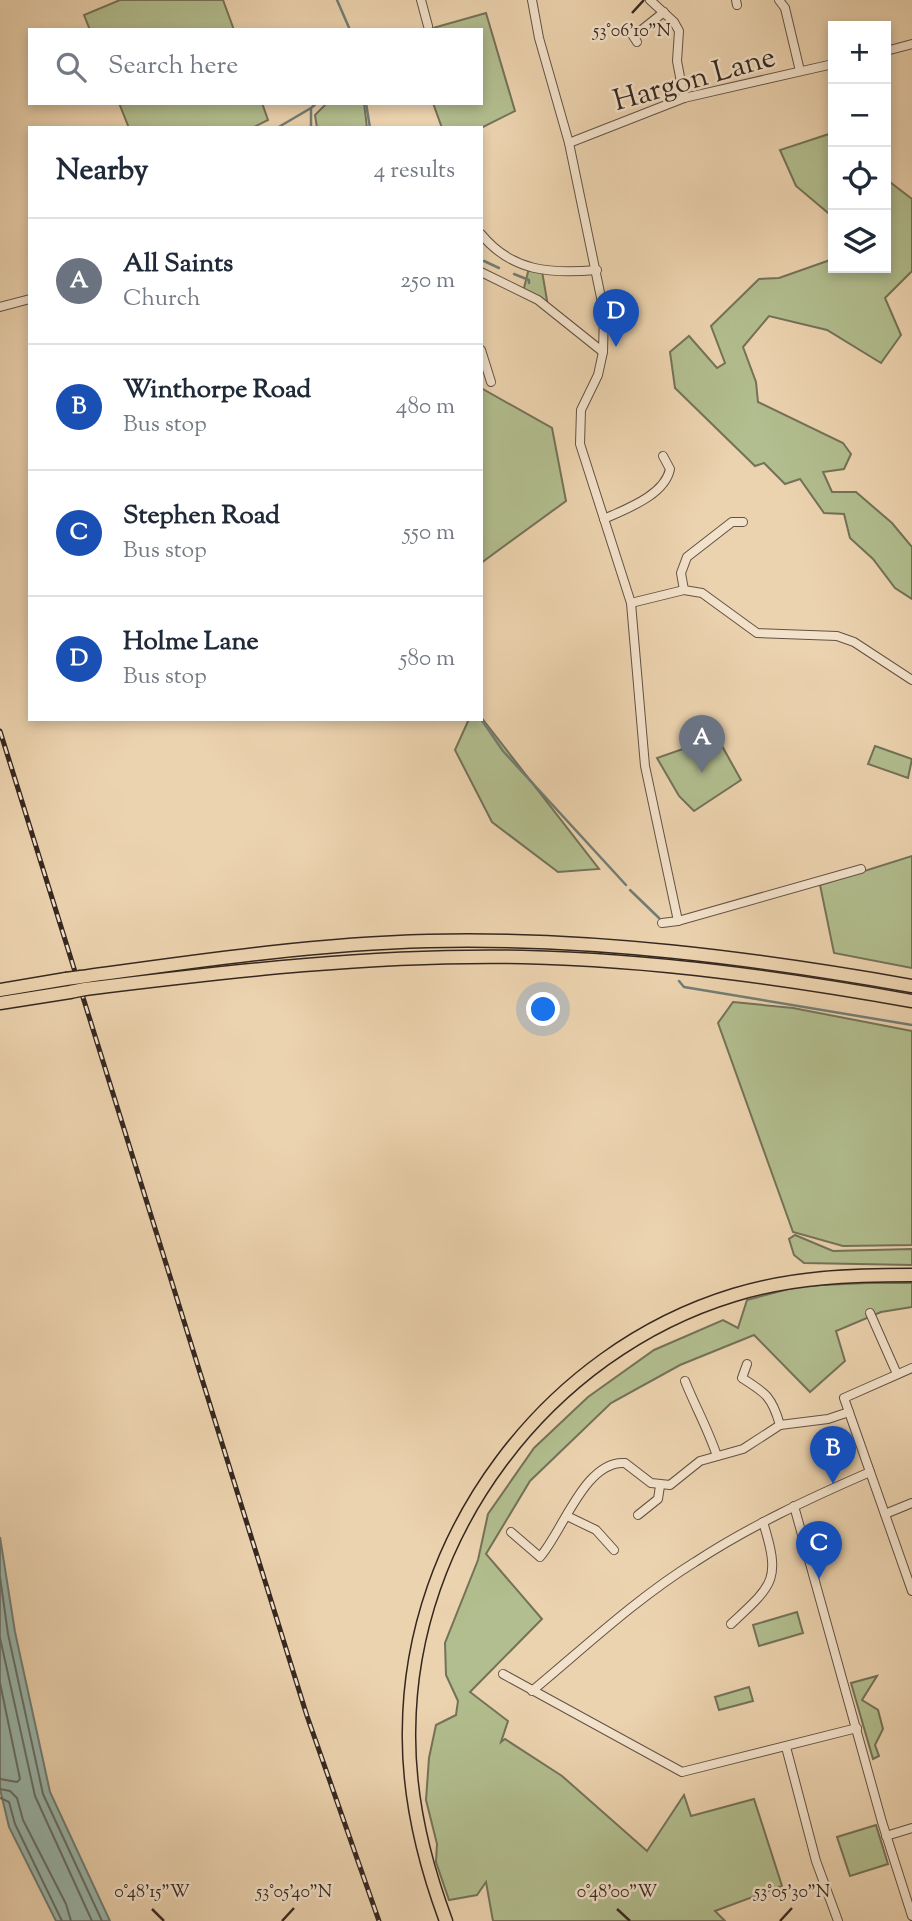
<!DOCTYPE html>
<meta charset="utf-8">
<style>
body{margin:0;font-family:"Sorts Mill Goudy",serif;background:#f6f6f7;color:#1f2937}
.controls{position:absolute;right:21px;top:21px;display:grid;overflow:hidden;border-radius:0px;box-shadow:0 4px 10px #0003}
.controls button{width:63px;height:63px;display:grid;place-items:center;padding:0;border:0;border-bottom:2px solid #e0e1e3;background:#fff;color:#1f2937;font:35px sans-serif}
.you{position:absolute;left:544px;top:1010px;width:24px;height:24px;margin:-18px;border:5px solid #fff;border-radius:50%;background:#1a73e8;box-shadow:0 0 0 10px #1a73e833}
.badge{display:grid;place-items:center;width:46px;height:46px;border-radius:50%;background:#ea580c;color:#fff;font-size:23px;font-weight:700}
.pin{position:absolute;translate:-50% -58px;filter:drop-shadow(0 2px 4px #0008)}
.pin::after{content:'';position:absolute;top:37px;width:24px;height:21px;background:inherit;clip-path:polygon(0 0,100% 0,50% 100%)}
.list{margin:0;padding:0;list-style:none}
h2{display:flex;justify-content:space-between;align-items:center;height:91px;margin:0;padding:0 28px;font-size:30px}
h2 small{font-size:23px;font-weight:400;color:#747a83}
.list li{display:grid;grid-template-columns:46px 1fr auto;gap:21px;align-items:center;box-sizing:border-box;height:126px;padding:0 28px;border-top:2px solid #e0e1e3}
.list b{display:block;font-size:26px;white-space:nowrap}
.list p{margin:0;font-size:23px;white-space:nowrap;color:#747a83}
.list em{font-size:23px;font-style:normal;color:#747a83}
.icon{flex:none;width:38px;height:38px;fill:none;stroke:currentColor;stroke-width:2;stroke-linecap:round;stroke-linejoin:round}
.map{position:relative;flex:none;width:912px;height:1921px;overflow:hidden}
.search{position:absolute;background:#fff;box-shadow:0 4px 10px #0003;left:28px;top:28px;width:455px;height:77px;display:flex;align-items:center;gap:18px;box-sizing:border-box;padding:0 24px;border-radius:0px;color:#747a83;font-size:26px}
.panel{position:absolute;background:#fff;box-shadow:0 4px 10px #0003;left:28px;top:126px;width:455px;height:595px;border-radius:0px}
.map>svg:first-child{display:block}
</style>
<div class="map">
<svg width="912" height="1921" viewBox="0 0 912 1921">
<rect width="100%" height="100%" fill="#ecd3af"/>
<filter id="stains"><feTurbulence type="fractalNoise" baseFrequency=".00286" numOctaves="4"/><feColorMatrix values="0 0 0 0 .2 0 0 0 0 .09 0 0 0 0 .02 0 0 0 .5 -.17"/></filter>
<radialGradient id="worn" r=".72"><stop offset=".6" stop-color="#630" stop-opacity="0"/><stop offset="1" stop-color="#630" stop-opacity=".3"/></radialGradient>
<g fill="#b2be8f" stroke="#747258" stroke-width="2">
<path d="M120 0H223L234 30H90L84 15Z"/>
<path d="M486 13 515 111 481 128H442L433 103H481V30H426Z"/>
<path d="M119 103H262L268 120 252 128H129Z"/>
<path d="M327 103H364L367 128H317L315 115Z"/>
<path d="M829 134 833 138V217L796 186 780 150Z"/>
<path d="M886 179 912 199V271L885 298 901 335 881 363 827 330 769 316 743 347 756 382 758 402 843 443 851 454 844 469 823 472 832 492H856L892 523 912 547V599L895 588 873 559 850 538 844 514 824 513 800 479 785 484 764 463 755 466 675 388 670 352 689 336 717 368 725 363 711 326 759 279 779 278 833 259V268H886Z"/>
<path d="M529 268 542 271 548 306 523 292Z"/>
<path d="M481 388 552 428 566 501 481 563Z"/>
<path d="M481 717 599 869 558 872 492 822 455 750 469 719Z"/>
<path d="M717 737 741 780 694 811 679 796 657 758Z"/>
<path d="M875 746 912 759 908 778 868 764Z"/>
<path d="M912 856V968L834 953 820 885Z"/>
<path d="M733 1002 793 1008 912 1031V1245L843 1246 793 1232 718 1023Z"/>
<path d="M795 1235 833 1251 912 1249V1265L804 1263 794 1255 789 1239Z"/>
<path d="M868 1283H912V1307L881 1312 836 1331 845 1361 810 1392 754 1335 680 1365 611 1403 530 1481 486 1554 542 1619 470 1692 508 1721 501 1742 505 1739 562 1776 647 1851 684 1795 691 1816 754 1799 782 1886 715 1911 725 1921H493L486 1882 477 1895 449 1900 436 1862 437 1844 426 1800 429 1758 436 1725 456 1715 458 1701 446 1675 445 1643 478 1560 488 1514 534 1448 588 1397 654 1350 723 1320 738 1328 747 1300 800 1286Z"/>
<path d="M797 1612 803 1633 759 1646 753 1625Z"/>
<path d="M877 1676 862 1700 878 1710 883 1729 875 1745 879 1756 873 1759 851 1683Z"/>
<path d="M749 1687 753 1701 719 1710 715 1697Z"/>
<path d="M876 1825 888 1864 850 1876 837 1837Z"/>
</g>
<path fill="#99b7ad" stroke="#717d75" stroke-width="2" d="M0 1537 15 1632 50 1792 110 1921H56L9 1827 0 1789Z"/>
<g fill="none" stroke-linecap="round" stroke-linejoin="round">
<g stroke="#676f66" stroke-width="2">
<path d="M0 1577 8 1634 43 1794 102 1921"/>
<path d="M0 1638 35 1796 92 1921"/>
<path d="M0 1683 20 1779 17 1782 0 1779"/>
<path d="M0 1789 10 1791 17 1798 23 1820 66 1904 71 1921"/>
<path d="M0 1798 9 1802 15 1824 62 1921"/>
</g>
<g stroke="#717d75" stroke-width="2.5">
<path d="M337 0 350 30"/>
<path d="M366 103 370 128"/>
<path d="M277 128 311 108"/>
<path d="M311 128V108L317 103"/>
<path d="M484 261 499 268"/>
<path d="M514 274 529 280V283"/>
<path d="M481 719 503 751 626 885"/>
<path d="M630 890 659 918"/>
<path d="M679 981 684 987 912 1025"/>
</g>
<g stroke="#635244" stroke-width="10">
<g id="minor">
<path d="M421 0 428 26"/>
<path d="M532 0 539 38 569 143 604 312 603 352 598 375 581 410 580 444 631 603 645 766 678 921 662 923"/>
<path d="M650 0 674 22 679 31 677 61 684 98"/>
<path d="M736 0 737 5"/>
<path d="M779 0 785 8 800 71"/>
<path d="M628 28 637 42"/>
<path d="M634 36 664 12"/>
<path d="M886 51 912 44"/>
<path d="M569 143 684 98 833 64"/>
<path d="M481 234C512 272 551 274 597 270"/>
<path d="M481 272 538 300 603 352"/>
<path d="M0 307 30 299"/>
<path d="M481 350 491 382"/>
<path d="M604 519C626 509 665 495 670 469L663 456"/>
<path d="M684 590 681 573 687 557 732 522H743"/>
<path d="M631 603 684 590 702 593 757 633 837 636 854 642 912 680"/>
<path d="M678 921 861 869"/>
<path d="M870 1313 897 1374"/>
<path d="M747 1364 742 1378C766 1393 772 1397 780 1425"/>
<path d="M912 1368 844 1398 912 1591"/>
<path d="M685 1381C695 1406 708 1429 717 1456"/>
<path d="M794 1506 882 1822 912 1916"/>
<path d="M885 1514 912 1503"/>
<path d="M638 1515 658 1499 660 1486"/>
<path d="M567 1516 596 1530 614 1550"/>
<path d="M511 1532 540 1557C563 1531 585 1460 625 1463L651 1483 670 1485 700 1461 743 1449 780 1425 828 1419 849 1412"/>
<path d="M731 1624C774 1584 781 1580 763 1522"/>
<path d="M503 1674 682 1772 857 1728"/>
<path d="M532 1691C585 1647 637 1598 695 1562 750 1526 810 1498 870 1472"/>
<path d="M786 1747 816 1861 838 1921"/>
<path d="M886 1836 912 1828"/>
</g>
</g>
<g stroke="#352720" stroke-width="15">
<g id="trunk">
<path d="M81 977C197 961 312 944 428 941 590 937 753 958 912 986"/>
<path d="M85 989C231 971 376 954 523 957 654 960 783 978 912 1001"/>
<path d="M0 990 66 979"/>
<path d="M0 1003 70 992"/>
<path d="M446 1921C423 1859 408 1797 409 1731 410 1534 547 1352 734 1295 793 1277 851 1275 912 1275"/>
</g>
</g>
<use href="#minor" stroke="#f3e2cb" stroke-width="8"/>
<use href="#trunk" stroke="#ecd3af" stroke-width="12"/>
<g stroke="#352720" stroke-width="5">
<path id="rail" d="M0 731 307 1716 379 1921"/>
</g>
<use href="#rail" stroke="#f3e2cb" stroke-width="2.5" stroke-dasharray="8" stroke-linecap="butt"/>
<g stroke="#352720" stroke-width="15" stroke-linecap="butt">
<g id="trunk-bridge">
<path d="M66 979 81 977"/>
<path d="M70 992 85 989"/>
</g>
</g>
<use href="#trunk-bridge" stroke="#ecd3af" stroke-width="12"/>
</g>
<path fill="none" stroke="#352720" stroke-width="2.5" d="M632 13 644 0M152 1909 164 1921M617 1909 630 1921M282 1921 294 1908M780 1921 792 1908"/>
<g text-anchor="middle" stroke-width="5" stroke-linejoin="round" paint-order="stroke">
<g font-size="30" fill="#352720" stroke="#f3e2cb">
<text transform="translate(694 78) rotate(-16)" y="10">Hargon Lane</text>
</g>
</g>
<g font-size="18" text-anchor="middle" fill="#352720" stroke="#f3e2cb" stroke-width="5" stroke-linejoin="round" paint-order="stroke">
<text x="632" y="36">53°06'10"N</text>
<text x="294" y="1897">53°05'40"N</text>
<text x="792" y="1897">53°05'30"N</text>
<text x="152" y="1897">0°48'15"W</text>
<text x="617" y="1897">0°48'00"W</text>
</g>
<rect width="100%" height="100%" filter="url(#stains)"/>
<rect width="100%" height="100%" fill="url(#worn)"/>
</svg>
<div class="controls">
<button>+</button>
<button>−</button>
<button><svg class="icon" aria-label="locate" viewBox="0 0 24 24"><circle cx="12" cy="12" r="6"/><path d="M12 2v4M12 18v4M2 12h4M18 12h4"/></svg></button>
<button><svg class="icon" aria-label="layers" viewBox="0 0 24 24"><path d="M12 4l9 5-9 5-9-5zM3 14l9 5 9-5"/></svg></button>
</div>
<div class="you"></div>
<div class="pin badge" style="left:702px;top:773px;background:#6b7280">A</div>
<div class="pin badge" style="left:833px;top:1484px;background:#1a4fb4">B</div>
<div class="pin badge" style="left:819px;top:1579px;background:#1a4fb4">C</div>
<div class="pin badge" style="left:616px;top:347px;background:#1a4fb4">D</div>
<div class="search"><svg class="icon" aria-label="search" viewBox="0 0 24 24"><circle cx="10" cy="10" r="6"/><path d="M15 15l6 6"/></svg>Search here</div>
<section class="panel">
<h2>Nearby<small>4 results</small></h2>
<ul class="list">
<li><span class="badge" style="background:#6b7280">A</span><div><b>All Saints</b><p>Church</p></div><em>250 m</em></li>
<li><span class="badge" style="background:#1a4fb4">B</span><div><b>Winthorpe Road</b><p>Bus stop</p></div><em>480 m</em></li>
<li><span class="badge" style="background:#1a4fb4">C</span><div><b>Stephen Road</b><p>Bus stop</p></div><em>550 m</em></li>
<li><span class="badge" style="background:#1a4fb4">D</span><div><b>Holme Lane</b><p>Bus stop</p></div><em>580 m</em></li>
</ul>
</section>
</div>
